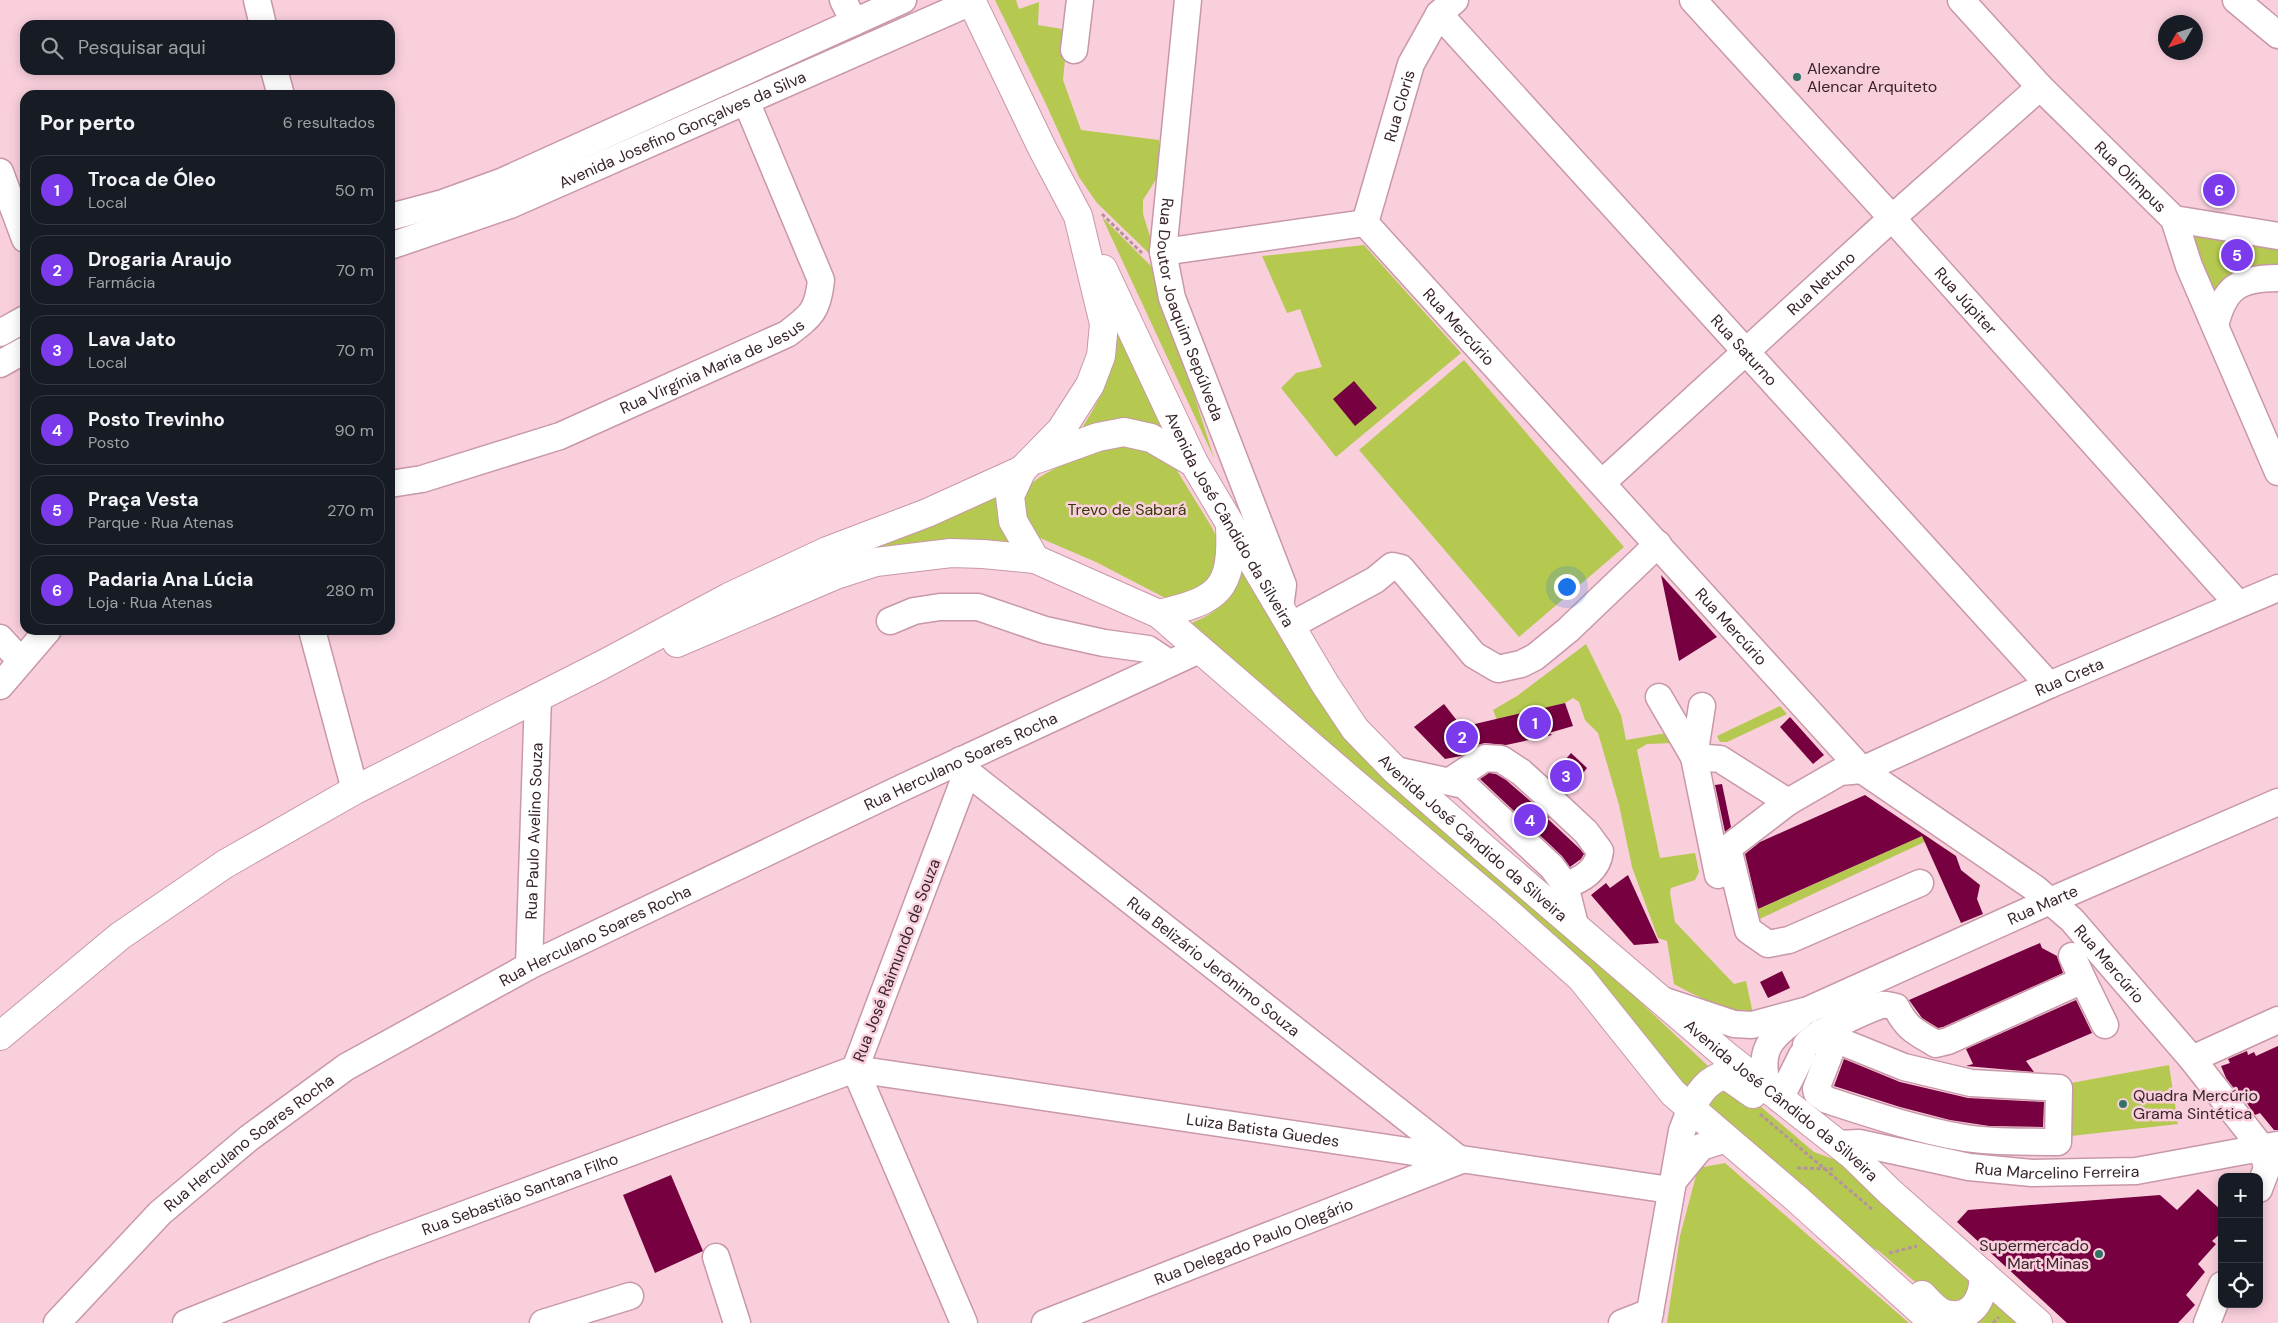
<!DOCTYPE html>
<html lang="pt">
<meta charset="utf-8">
<style>
body{margin:0;font-family:"DM Sans",sans-serif;background:#20242c;color:#f1f3f6}
.controls{position:absolute;right:15px;bottom:15px;display:grid;overflow:hidden;border-radius:10px;box-shadow:0 2px 12px #0003}
.controls button{width:45px;height:45px;display:grid;place-items:center;padding:0;border:0;border-bottom:1px solid #363941;background:#171b24;color:#f1f3f6;font:25px sans-serif}
.compass{position:absolute;left:2158px;top:15px;width:45px;height:45px;border-radius:50%;background:#171b24;box-shadow:0 2px 12px #0003;rotate:231deg}
.you{position:absolute;left:1566px;top:586px;width:18px;height:18px;margin:-12px;border:4px solid #fff;border-radius:50%;background:#1a73e8;box-shadow:0 0 0 8px #1a73e833}
.badge{display:grid;place-items:center;width:32px;height:32px;border-radius:50%;background:#7c3aed;color:#fff;font-size:16px;font-weight:700}
.pin{position:absolute;translate:-50% -50%;border:2px solid #fff;box-shadow:0 1px 5px #0006}
.list{margin:0;padding:0;list-style:none}
h2{display:flex;justify-content:space-between;align-items:center;height:65px;margin:0;padding:0 20px;font-size:21px}
h2 small{font-size:16px;font-weight:400;color:#9ea1a6}
.list li{display:grid;grid-template-columns:32px 1fr auto;gap:15px;align-items:center;box-sizing:border-box;height:70px;margin:0 10px 10px;padding:0 10px;border:1px solid #363941;border-radius:15px}
.list b{display:block;font-size:19px;white-space:nowrap}
.list p{margin:0;font-size:16px;white-space:nowrap;color:#9ea1a6}
.list em{font-size:16px;font-style:normal;color:#9ea1a6}
.icon{flex:none;width:28px;height:28px;fill:none;stroke:currentColor;stroke-width:2;stroke-linecap:round;stroke-linejoin:round}
.map{position:relative;flex:none;width:2278px;height:1323px;overflow:hidden}
.search{position:absolute;background:#171b24;box-shadow:0 2px 12px #0003;left:20px;top:20px;width:375px;height:55px;display:flex;align-items:center;gap:12px;box-sizing:border-box;padding:0 18px;border-radius:15px;color:#9ea1a6;font-size:19px}
.panel{position:absolute;background:#171b24;box-shadow:0 2px 12px #0003;left:20px;top:90px;width:375px;height:545px;border-radius:15px}
.map>svg:first-child{display:block}
</style>
<div class="map">
<svg width="2278" height="1323" viewBox="0 0 2278 1323">
<rect width="100%" height="100%" fill="#f9cfdc"/>
<g fill="#b5c850">
<path d="M995 0H1016L1019 9 1039 2 1038 25 1068 30 1063 80 1081 130 1159 140 1160 173 1143 200V214L1158 262 1097 203 1079 177 1046 104Z"/>
<path d="M1102 217 1154 269 1214 458Z"/>
<path d="M2188 230 2278 244V267L2229 281 2212 293Z"/>
<path d="M1364 245 1461 353 1336 457 1281 388 1296 373 1322 367 1300 309 1287 313 1262 256Z"/>
<path d="M1117 324 1168 433H1079C1101 398 1118 368 1117 324Z"/>
<path d="M1464 360 1624 547 1519 637 1359 450Z"/>
<path d="M1130 445 1160 455 1176 469 1211 526 1218 540 1214 585 1171 601 1096 562 1040 538 1027 527C1026 518 1022 506 1023 496 1026 476 1092 451 1111 447 1117 446 1124 445 1130 445Z"/>
<path d="M1002 490 1012 543 794 578 966 511Z"/>
<path d="M1243 566 1322 701 1708 1066 1685 1090 1186 625C1218 614 1233 598 1243 566Z"/>
<path d="M1586 644 1621 715 1626 740 1672 732 1674 743 1647 744 1637 750 1660 858 1695 853 1699 872 1695 880 1671 888 1670 893 1675 922 1734 984 1746 981 1753 1014C1723 1010 1700 998 1674 984L1667 941 1658 938 1632 867 1619 805 1598 733 1585 720 1579 702 1573 698 1565 703 1497 720 1493 710 1517 696Z"/>
<path d="M1780 706 1787 714 1727 742H1720L1717 736Z"/>
<path d="M1924 835 1931 839 1753 922 1756 910Z"/>
<path d="M2169 1065 2178 1124 2071 1136V1083Z"/>
<path d="M1730 1083 1746 1094 1814 1152 1844 1163 1974 1284 1962 1303 1942 1305 1879 1251 1851 1237 1712 1112 1709 1101 1719 1090Z"/>
<path d="M1725 1163 1909 1323H1667L1680 1236 1698 1168Z"/>
<path d="M1992 1296 2023 1323H1974Z"/>
</g>
<g fill="#760040">
<path d="M1354 381 1377 408 1355 426 1333 399Z"/>
<path d="M1661 575 1717 637 1679 661Z"/>
<path d="M1565 703 1573 726 1549 733 1552 735 1506 745 1485 743 1477 745 1461 756 1445 759 1414 727 1444 704 1462 727Z"/>
<path d="M1790 717 1824 755 1813 764 1780 727Z"/>
<path d="M1571 753 1587 768 1567 794 1550 778Z"/>
<path d="M1489 773 1496 774 1506 780 1549 817 1548 819 1580 849 1584 854 1581 859 1570 867 1562 856 1480 779Z"/>
<path d="M1722 784 1731 827 1725 832 1715 785Z"/>
<path d="M1865 795 1956 856 1961 870 1980 885 1977 899 1983 914 1961 923 1922 836 1758 909 1745 854 1760 842Z"/>
<path d="M1628 875 1659 943 1634 945 1591 895 1606 883 1610 888Z"/>
<path d="M2040 943 2042 948 2057 956 2063 973 1943 1027 1938 1028 1922 1018 1909 1000Z"/>
<path d="M1782 971 1790 988 1768 998 1760 982Z"/>
<path d="M2076 1000 2092 1033 2026 1061 2034 1072 1966 1066 1973 1064 1966 1049Z"/>
<path d="M2278 1046V1130H2274L2260 1113 2255 1115 2238 1090 2236 1091 2226 1078 2221 1066 2230 1063 2228 1059 2247 1051 2248 1055 2254 1052 2256 1056Z"/>
<path d="M1844 1059 1900 1082 1968 1098 2044 1102 2043 1127 1989 1126 1950 1120 1900 1107 1834 1086Z"/>
<path d="M671 1175 703 1251 655 1273 623 1195Z"/>
<path d="M2198 1189 2222 1211V1232L2212 1241 2216 1244 2198 1264 2205 1272 2186 1295 2195 1305 2178 1323H2067L1957 1222 1968 1210 2160 1195 2177 1210Z"/>
</g>
<g fill="none" stroke-linecap="round" stroke-linejoin="round">
<g stroke="#c998a8" stroke-width="29">
<g id="minor">
<path d="M257 0 263 25"/>
<path d="M843 0 854 22"/>
<path id="s1" d="M1188 0 1163 252 1172 298 1283 585 1280 608"/>
<path id="s2" d="M1693 0 1892 218 2238 604"/>
<path id="s3" d="M1961 0 2040 87 2174 219 2189 266 2278 472"/>
<path d="M2236 0 2278 35"/>
<path id="s4" d="M1439 14 2049 685"/>
<path d="M1074 50 1080 0"/>
<path d="M274 70 281 95"/>
<path d="M0 172 25 239"/>
<path d="M390 217 443 203 501 182 903 0"/>
<path d="M2174 219 2278 236"/>
<path id="s5" d="M1365 223 1862 770 2036 889 2072 920 2192 1059 2262 1148 2267 1168 2259 1189"/>
<path id="s6" d="M1365 223 1411 64 1439 14 1455 0"/>
<path id="s7" d="M390 246 510 205 971 2"/>
<path d="M1163 252 1365 223"/>
<path d="M2215 326C2224 288 2238 278 2278 278"/>
<path d="M0 333 25 319"/>
<path d="M0 364 25 350"/>
<path id="s8" d="M1603 482 1892 218 2040 87"/>
<path id="s9" d="M390 484 422 479 560 436 787 334C811 316 818 311 821 280L746 101"/>
<path d="M890 621 914 611 940 607H978L1045 630 1104 643 1148 649 1169 663"/>
<path d="M1290 626 1375 580 1392 566 1401 568 1474 655 1498 669 1521 664 1535 657 1568 630 1658 544"/>
<path d="M312 630 355 790"/>
<path d="M0 638 21 661"/>
<path d="M0 686 48 630"/>
<path d="M1659 697 1694 757 1720 759 1788 802"/>
<path d="M1702 706 1694 757 1718 875"/>
<path d="M961 760 967 772 855 1069 964 1323"/>
<path d="M1395 770 1464 785 1552 867 1565 885 1575 925"/>
<path id="s10" d="M967 772 1460 1160"/>
<path d="M1450 781 1485 758 1501 759 1521 772 1555 803 1586 832 1600 851C1598 870 1582 880 1565 885"/>
<path id="s11" d="M1920 883 1789 940 1768 944 1748 930 1728 848 1788 802 1840 772 1862 770 2049 685 2278 588"/>
<path d="M2072 956 2083 980"/>
<path id="s12" d="M529 966 538 697"/>
<path id="s13" d="M1662 1000 1734 1024 1752 1025 1808 1010 2050 901 2278 802"/>
<path d="M1820 1033 1904 1067 1971 1083 2059 1088 2058 1142C2027 1141 1995 1143 1965 1138 1918 1130 1873 1115 1827 1100L1817 1093 1816 1089 1835 1040"/>
<path d="M1806 1045C1812 1034 1867 1010 1881 1005 1885 1004 1891 1006 1896 1007 1907 1029 1916 1032 1936 1044L1948 1041 2083 980 2105 1025"/>
<path d="M2192 1059 2278 1020"/>
<path d="M1768 1090C1758 1050 1768 1039 1800 1016"/>
<path d="M1780 1099 1802 1055"/>
<path id="s14" d="M1838 1144 1859 1143 1969 1167 2032 1173 2136 1171 2277 1145"/>
<path d="M1674 1180 1701 1147 1726 1139"/>
<path d="M716 1257 737 1323"/>
<path id="s15" d="M57 1323 160 1213 249 1138 346 1067 529 966 906 786 1199 650"/>
<path id="s16" d="M186 1323 374 1248 855 1069 1670 1190"/>
<path d="M543 1323 630 1296"/>
<path id="s17" d="M1045 1323 1459 1161"/>
<path d="M1622 1323 1650 1312"/>
<path d="M1648 1323 1682 1131 1691 1107"/>
<path d="M2207 1323 2222 1285"/>
</g>
</g>
<g stroke="#c998a8" stroke-width="30">
<g id="major">
<path id="s18" d="M1103 269 1194 463 1325 684 1355 729 1395 770 1486 850 1724 1054 1852 1155 1890 1192 2038 1323"/>
<path d="M1037 459 1098 437 1124 432 1151 438 1194 463"/>
<path d="M1022 470 1010 496 1013 521 1035 559"/>
<path d="M1159 614C1219 600 1233 590 1230 526"/>
<path d="M677 643 836 575 876 562 951 553 983 554 1035 559 1159 614 1346 776 1506 911 1581 978 1673 1093 1797 1199 1934 1323"/>
<path d="M0 1036 120 936 225 864 355 790 602 665 729 597 827 551 927 513 1022 470 1061 430 1090 385 1101 356 1104 324 1078 216 1042 148 971 0"/>
<path d="M1691 1107C1700 1092 1708 1079 1726 1075L1753 1094"/>
<path d="M1922 1295C1928 1301 1935 1310 1943 1313 1971 1323 1985 1298 1983 1274"/>
</g>
</g>
<g stroke="#b5939e" stroke-width="3" stroke-dasharray="4 2.5" stroke-linecap="butt">
<path d="M1102 214 1142 253"/>
<path d="M1760 1114 1873 1210"/>
<path d="M1797 1168 1833 1169"/>
<path d="M1889 1253 1917 1246"/>
<path d="M1993 1323 1999 1317"/>
</g>
<use href="#minor" stroke="#fff" stroke-width="26"/>
<use href="#major" stroke="#fff" stroke-width="28"/>
</g>
<g fill="#317466" stroke="#f9cfdc" stroke-width="2">
<circle cx="1797" cy="77" r="5"/>
<circle cx="2123" cy="1104" r="5"/>
<circle cx="2099" cy="1254" r="5"/>
</g>
<g text-anchor="middle" stroke-width="5" stroke-linejoin="round" paint-order="stroke">
<g font-size="16" fill="#38252b" stroke="#f9cfdc" text-anchor="start">
<text x="1807" y="74">Alexandre<tspan x="1807" dy="18">Alencar Arquiteto</tspan></text>
<text x="2133" y="1101">Quadra Mercúrio<tspan x="2133" dy="18">Grama Sintética</tspan></text>
<text x="2089" y="1251" text-anchor="end">Supermercado<tspan x="2089" dy="18">Mart Minas</tspan></text>
</g>
<g font-size="16" fill="#38252b" stroke="#f9cfdc">
<text dy="6" stroke="none"><textPath href="#s6" startOffset="122">Rua Cloris</textPath></text>
<text dy="6" stroke="none"><textPath href="#s7" startOffset="315">Avenida Josefino Gonçalves da Silva</textPath></text>
<text dy="6" stroke="none"><textPath href="#s3" startOffset="245">Rua Olimpus</textPath></text>
<text dy="6" stroke="none"><textPath href="#s8" startOffset="295">Rua Netuno</textPath></text>
<text dy="6" stroke="none"><textPath href="#s2" startOffset="406">Rua Júpiter</textPath></text>
<text dy="6" stroke="none"><textPath href="#s1" startOffset="315">Rua Doutor Joaquim Sepúlveda</textPath></text>
<text dy="6" stroke="none"><textPath href="#s5" startOffset="140">Rua Mercúrio</textPath></text>
<text dy="6" stroke="none"><textPath href="#s4" startOffset="454">Rua Saturno</textPath></text>
<text dy="6" stroke="none"><textPath href="#s9" startOffset="344">Rua Virgínia Maria de Jesus</textPath></text>
<text dy="6" stroke="none"><textPath href="#s18" startOffset="281">Avenida José Cândido da Silveira</textPath></text>
<text dy="6" stroke="none"><textPath href="#s5" startOffset="545">Rua Mercúrio</textPath></text>
<text dy="6" stroke="none"><textPath href="#s11" startOffset="658">Rua Creta</textPath></text>
<text dy="6" stroke="none"><textPath href="#s15" startOffset="1074">Rua Herculano Soares Rocha</textPath></text>
<text dy="6" stroke="none"><textPath href="#s12" startOffset="135">Rua Paulo Avelino Souza</textPath></text>
<text dy="6" stroke="none"><textPath href="#s18" startOffset="686">Avenida José Cândido da Silveira</textPath></text>
<text dy="6" stroke="none"><textPath href="#s13" startOffset="409">Rua Marte</textPath></text>
<text dy="6" stroke="none"><textPath href="#s15" startOffset="669">Rua Herculano Soares Rocha</textPath></text>
<text transform="translate(896 960) rotate(-69)" y="6">Rua José Raimundo de Souza</text>
<text dy="6" stroke="none"><textPath href="#s5" startOffset="1055">Rua Mercúrio</textPath></text>
<text dy="6" stroke="none"><textPath href="#s10" startOffset="314">Rua Belizário Jerônimo Souza</textPath></text>
<text dy="6" stroke="none"><textPath href="#s18" startOffset="1091">Avenida José Cândido da Silveira</textPath></text>
<text dy="6" stroke="none"><textPath href="#s16" startOffset="1128">Luiza Batista Guedes</textPath></text>
<text dy="6" stroke="none"><textPath href="#s15" startOffset="264">Rua Herculano Soares Rocha</textPath></text>
<text dy="6" stroke="none"><textPath href="#s14" startOffset="222">Rua Marcelino Ferreira</textPath></text>
<text dy="6" stroke="none"><textPath href="#s16" startOffset="358">Rua Sebastião Santana Filho</textPath></text>
<text dy="6" stroke="none"><textPath href="#s17" startOffset="224">Rua Delegado Paulo Olegário</textPath></text>
</g>
<g font-size="16" fill="#343b06" stroke="#f9cfdc">
<text x="1127" y="515">Trevo de Sabará</text>
</g>
</g>
</svg>
<div class="controls">
<button>+</button>
<button>−</button>
<button><svg class="icon" aria-label="locate" viewBox="0 0 24 24"><circle cx="12" cy="12" r="6"/><path d="M12 2v4M12 18v4M2 12h4M18 12h4"/></svg></button>
</div>
<svg class="compass" viewBox="-18 -18 36 36"><path d="M0-13l5 13h-10z" fill="#e53935"/><path d="M0 13l5-13h-10z" fill="#9ea1a6"/></svg>
<div class="you"></div>
<div class="pin badge" style="left:1535px;top:723px">1</div>
<div class="pin badge" style="left:1462px;top:737px">2</div>
<div class="pin badge" style="left:1566px;top:776px">3</div>
<div class="pin badge" style="left:1530px;top:820px">4</div>
<div class="pin badge" style="left:2237px;top:255px">5</div>
<div class="pin badge" style="left:2219px;top:190px">6</div>
<div class="search"><svg class="icon" aria-label="search" viewBox="0 0 24 24"><circle cx="10" cy="10" r="6"/><path d="M15 15l6 6"/></svg>Pesquisar aqui</div>
<section class="panel">
<h2>Por perto<small>6 resultados</small></h2>
<ul class="list">
<li><span class="badge">1</span><div><b>Troca de Óleo</b><p>Local</p></div><em>50 m</em></li>
<li><span class="badge">2</span><div><b>Drogaria Araujo</b><p>Farmácia</p></div><em>70 m</em></li>
<li><span class="badge">3</span><div><b>Lava Jato</b><p>Local</p></div><em>70 m</em></li>
<li><span class="badge">4</span><div><b>Posto Trevinho</b><p>Posto</p></div><em>90 m</em></li>
<li><span class="badge">5</span><div><b>Praça Vesta</b><p>Parque · Rua Atenas</p></div><em>270 m</em></li>
<li><span class="badge">6</span><div><b>Padaria Ana Lúcia</b><p>Loja · Rua Atenas</p></div><em>280 m</em></li>
</ul>
</section>
</div>
